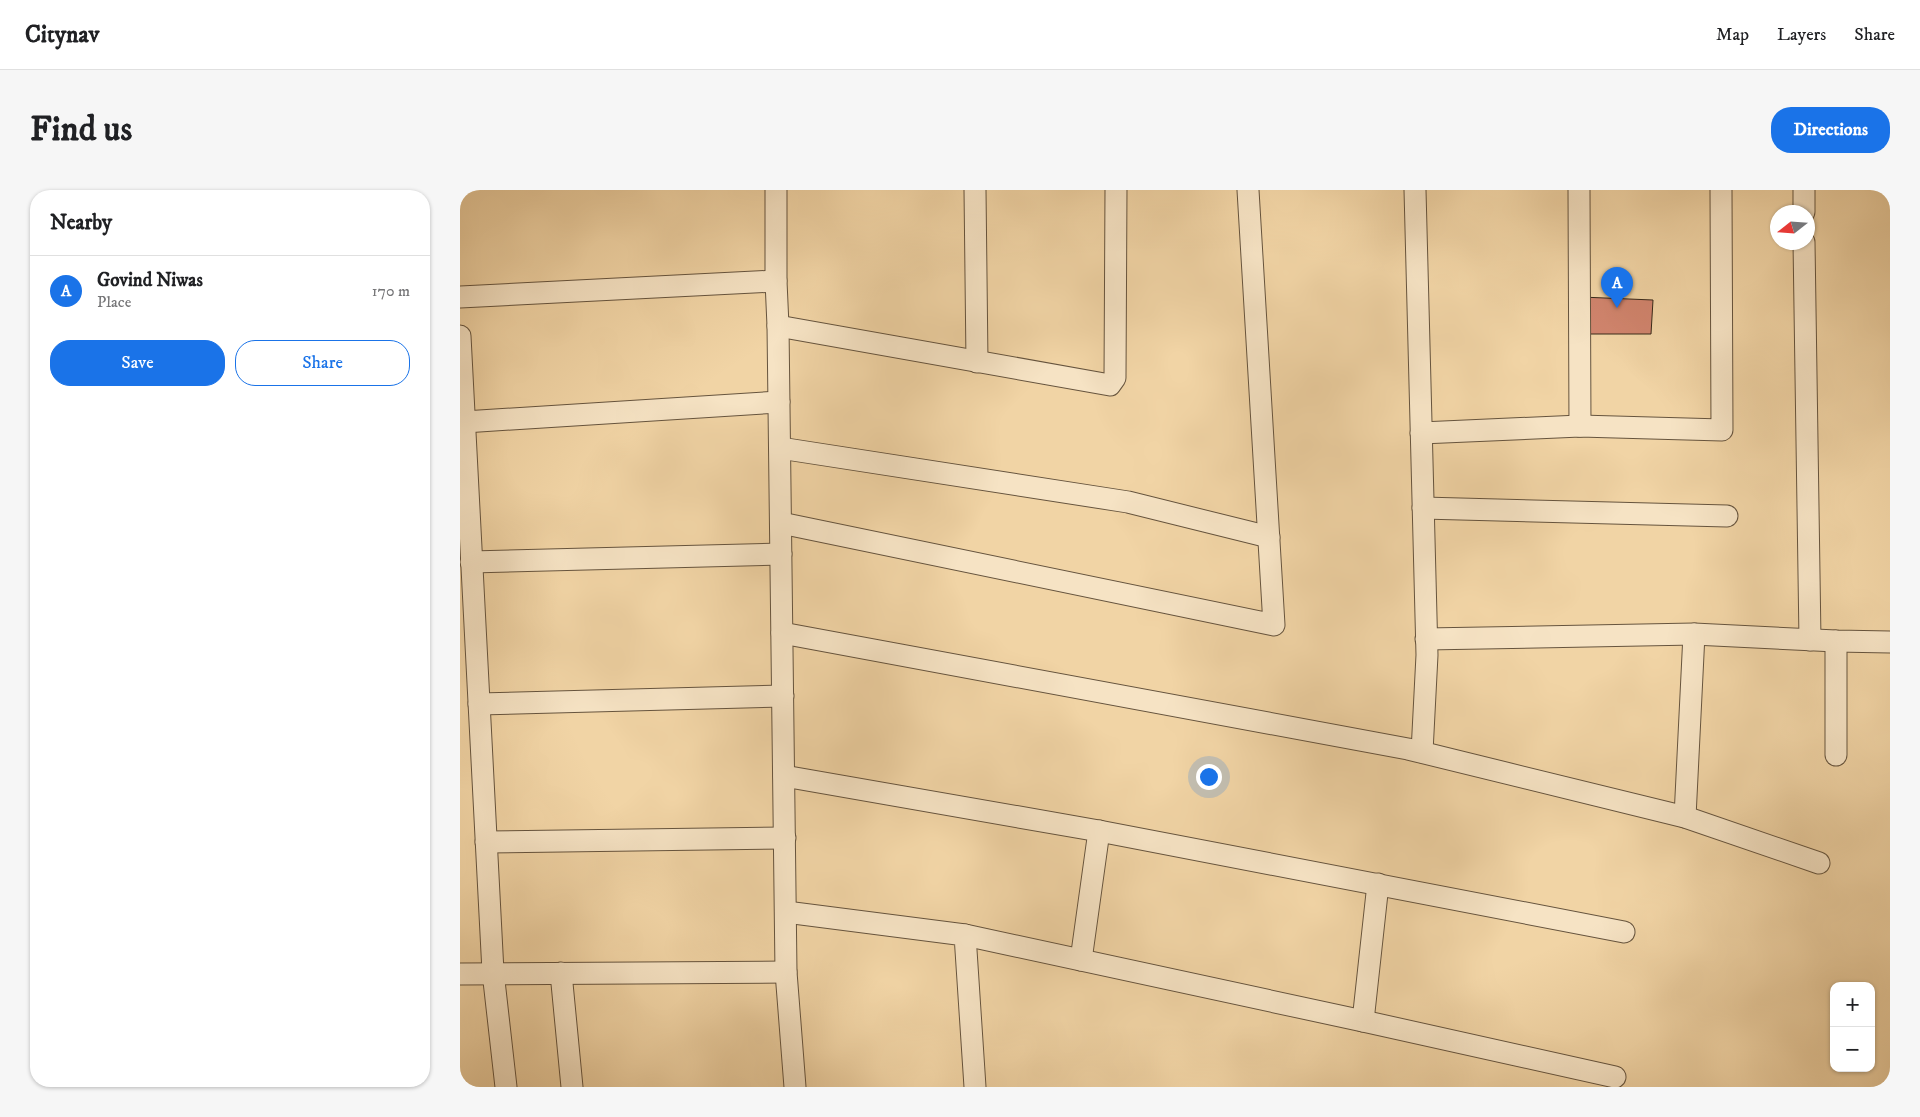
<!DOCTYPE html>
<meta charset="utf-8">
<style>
body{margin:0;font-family:"IM FELL DW Pica",serif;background:#f6f6f6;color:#202124}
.controls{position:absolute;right:15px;bottom:15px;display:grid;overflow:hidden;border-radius:10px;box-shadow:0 1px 4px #0004}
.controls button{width:45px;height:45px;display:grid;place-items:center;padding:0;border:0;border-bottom:1px solid #e0e0e0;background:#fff;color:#202124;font:25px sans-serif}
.compass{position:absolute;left:1310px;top:15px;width:45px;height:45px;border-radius:50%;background:#fff;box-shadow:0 1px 4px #0004;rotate:253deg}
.you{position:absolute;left:748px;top:586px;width:18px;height:18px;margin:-12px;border:4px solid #fff;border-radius:50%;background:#1a73e8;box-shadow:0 0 0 8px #1a73e833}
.badge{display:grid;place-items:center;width:32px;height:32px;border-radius:50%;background:#1a73e8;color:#fff;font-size:16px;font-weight:700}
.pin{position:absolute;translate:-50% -41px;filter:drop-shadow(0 1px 2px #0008)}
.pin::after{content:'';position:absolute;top:26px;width:18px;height:15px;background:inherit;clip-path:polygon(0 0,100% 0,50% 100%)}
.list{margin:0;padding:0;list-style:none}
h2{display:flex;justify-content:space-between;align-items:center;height:65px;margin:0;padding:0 20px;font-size:21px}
h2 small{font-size:16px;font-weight:400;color:#757577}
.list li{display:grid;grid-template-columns:32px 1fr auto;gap:15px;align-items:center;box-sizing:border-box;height:70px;padding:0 20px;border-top:1px solid #e0e0e0}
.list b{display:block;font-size:19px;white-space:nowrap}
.list p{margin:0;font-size:16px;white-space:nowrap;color:#757577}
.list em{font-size:16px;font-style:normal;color:#757577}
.actions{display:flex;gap:10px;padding:15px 20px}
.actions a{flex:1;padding:11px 0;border:1px solid #1a73e8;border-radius:20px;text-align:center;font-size:18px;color:#1a73e8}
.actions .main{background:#1a73e8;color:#fff}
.map{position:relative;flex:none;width:1430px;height:897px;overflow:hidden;border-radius:20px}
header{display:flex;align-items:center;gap:30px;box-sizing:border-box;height:70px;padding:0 25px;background:#fff;border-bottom:1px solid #e0e0e0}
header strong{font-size:24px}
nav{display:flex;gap:28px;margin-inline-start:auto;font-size:18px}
.intro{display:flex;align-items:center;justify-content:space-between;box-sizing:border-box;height:120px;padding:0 30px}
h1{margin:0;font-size:35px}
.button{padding:12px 22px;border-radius:20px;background:#1a73e8;color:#fff;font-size:18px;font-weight:700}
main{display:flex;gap:30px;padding:0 30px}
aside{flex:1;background:#fff;border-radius:20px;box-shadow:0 1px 4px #0004}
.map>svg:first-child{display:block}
</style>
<header>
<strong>Citynav</strong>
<nav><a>Map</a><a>Layers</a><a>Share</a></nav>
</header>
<div class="intro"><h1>Find us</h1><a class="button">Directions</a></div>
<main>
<aside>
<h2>Nearby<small></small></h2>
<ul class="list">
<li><span class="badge">A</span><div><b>Govind Niwas</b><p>Place</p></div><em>170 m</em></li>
</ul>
<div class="actions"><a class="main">Save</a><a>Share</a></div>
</aside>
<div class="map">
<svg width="1430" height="897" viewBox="0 0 1430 897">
<rect width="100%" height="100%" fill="#f1d4a5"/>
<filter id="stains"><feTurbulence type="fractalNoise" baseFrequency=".004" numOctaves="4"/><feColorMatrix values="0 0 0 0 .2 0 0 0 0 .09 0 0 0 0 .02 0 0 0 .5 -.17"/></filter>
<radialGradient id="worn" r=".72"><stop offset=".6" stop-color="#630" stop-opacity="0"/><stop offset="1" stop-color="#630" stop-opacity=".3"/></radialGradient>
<path fill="#d1856e" stroke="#382a1b" d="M1121 107 1193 110 1191 144H1121Z"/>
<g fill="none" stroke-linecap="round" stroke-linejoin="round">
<g stroke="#66543e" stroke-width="23">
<g id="street">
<path d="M316 0V91L318 136 326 782 335 897"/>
<path d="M515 0 517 172"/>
<path d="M955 0 967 465 962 562"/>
<path d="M1119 0 1120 236"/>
<path d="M1344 0V22"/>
<path d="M1344 52 1350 450"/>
<path d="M0 107 316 91"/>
<path d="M318 136 650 195 655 188 656 0"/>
<path d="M0 146 33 782 46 897"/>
<path d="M4 232 319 212"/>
<path d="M961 243 1120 236 1262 240 1261 0"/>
<path d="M320 258 668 312 809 347"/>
<path d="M963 318 1267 326"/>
<path d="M321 333 814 435 788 0"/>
<path d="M11 372 321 364"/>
<path d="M322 443 948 559 1225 627 1359 673"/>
<path d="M966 449 1234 444 1376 451 1430 452"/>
<path d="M1376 451V565"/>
<path d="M19 514 323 506"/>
<path d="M324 586 639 641 1164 742"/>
<path d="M1225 627 1234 444"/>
<path d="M26 652 325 648"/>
<path d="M326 722 505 745 515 897"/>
<path d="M505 745 903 831 1155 887"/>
<path d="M621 770 639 641"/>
<path d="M101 783 112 897"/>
<path d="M0 784 326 782"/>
<path d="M903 831 918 694"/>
</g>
</g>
<use href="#street" stroke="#f6e3c4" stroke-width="21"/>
</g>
<rect width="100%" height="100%" filter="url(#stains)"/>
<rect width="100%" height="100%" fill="url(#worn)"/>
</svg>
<div class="controls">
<button>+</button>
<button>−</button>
</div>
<svg class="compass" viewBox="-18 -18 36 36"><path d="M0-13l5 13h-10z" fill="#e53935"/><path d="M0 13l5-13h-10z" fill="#757577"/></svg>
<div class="you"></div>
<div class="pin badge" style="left:1157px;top:118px">A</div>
</div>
</main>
